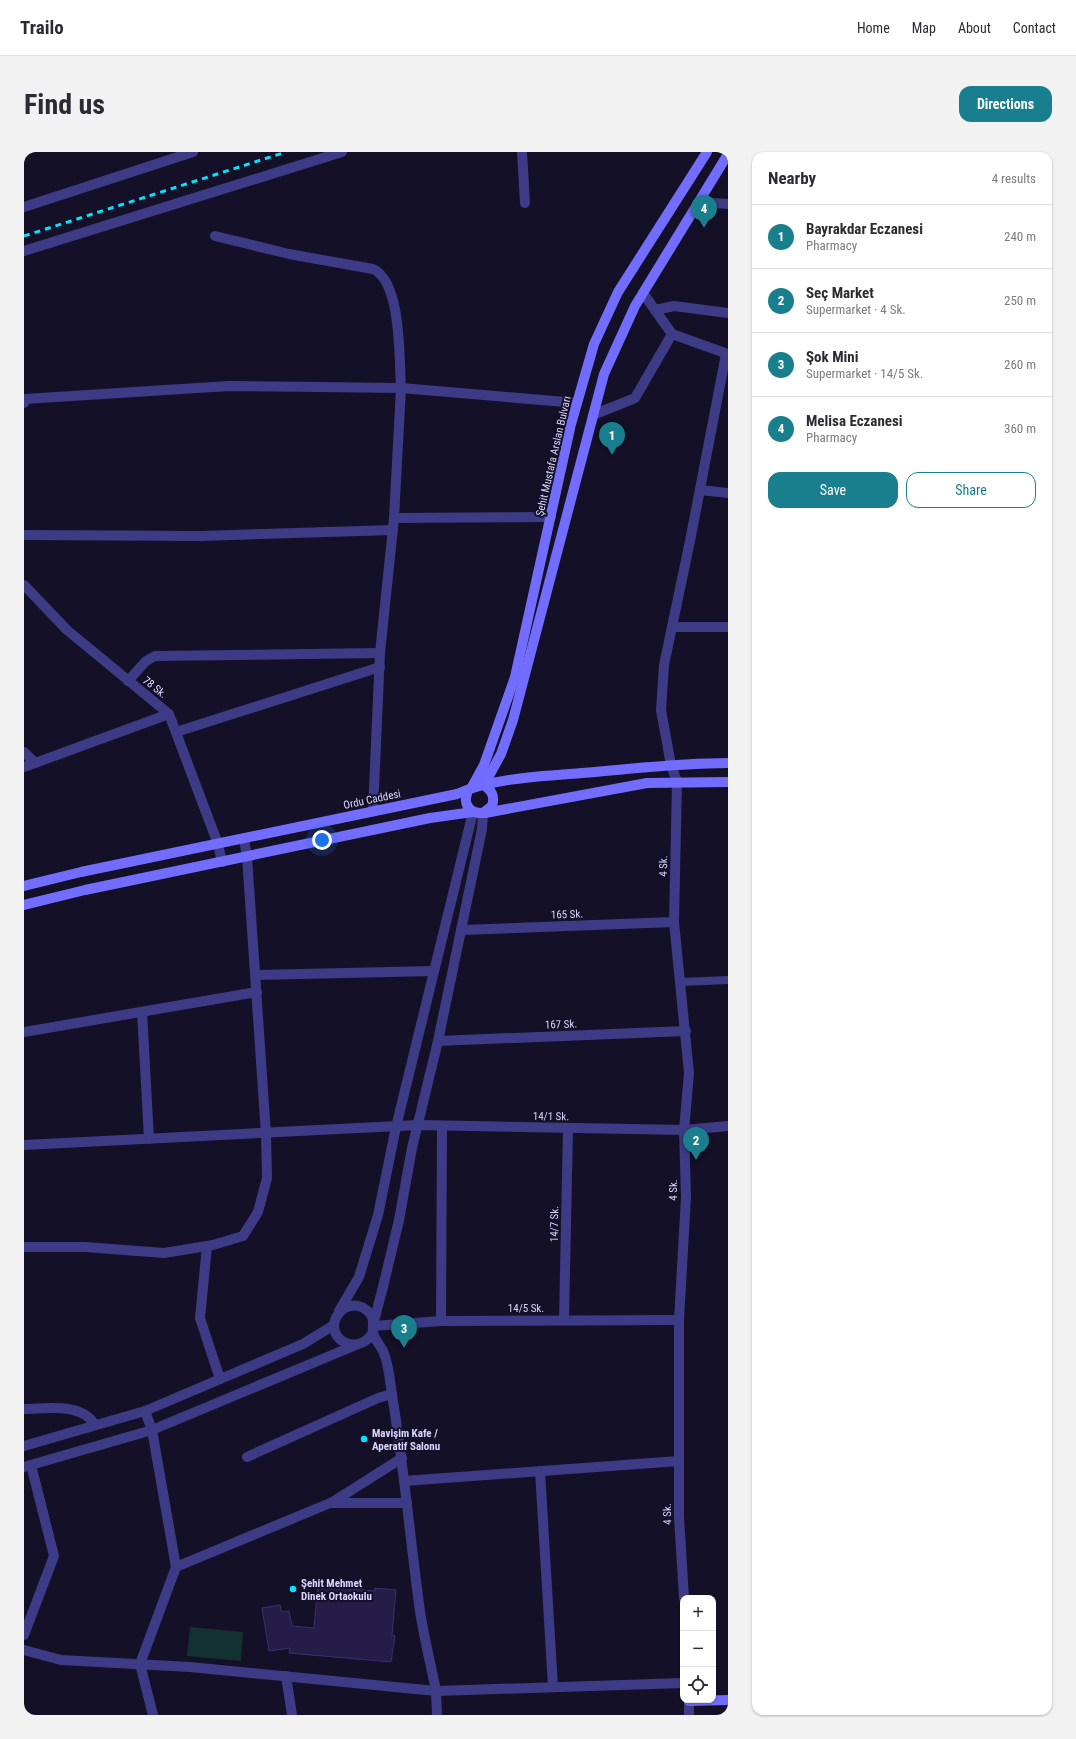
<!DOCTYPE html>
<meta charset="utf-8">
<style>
body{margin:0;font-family:"Roboto Condensed",sans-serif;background:#f2f2f3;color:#2b2b33}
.controls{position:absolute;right:12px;bottom:12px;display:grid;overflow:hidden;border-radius:8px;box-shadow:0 1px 3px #0004}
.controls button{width:36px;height:36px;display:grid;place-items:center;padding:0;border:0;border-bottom:1px solid #e1e1e2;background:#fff;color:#2b2b33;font:20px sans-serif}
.you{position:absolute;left:298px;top:688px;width:14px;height:14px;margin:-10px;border:3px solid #fff;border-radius:50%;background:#1a73e8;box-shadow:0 0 0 6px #1a73e833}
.badge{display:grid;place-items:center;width:26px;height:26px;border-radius:50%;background:#197e8e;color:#fff;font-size:13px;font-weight:700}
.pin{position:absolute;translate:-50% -33px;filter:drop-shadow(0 1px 2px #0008)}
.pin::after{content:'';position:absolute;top:21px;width:14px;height:12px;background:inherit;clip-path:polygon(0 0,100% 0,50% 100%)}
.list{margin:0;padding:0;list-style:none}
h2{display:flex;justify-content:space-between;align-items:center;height:52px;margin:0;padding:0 16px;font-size:17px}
h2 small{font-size:13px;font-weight:400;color:#7c7c81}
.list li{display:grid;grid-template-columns:26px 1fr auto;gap:12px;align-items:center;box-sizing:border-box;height:64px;padding:0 16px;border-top:1px solid #e1e1e2}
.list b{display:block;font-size:15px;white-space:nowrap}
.list p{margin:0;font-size:13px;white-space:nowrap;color:#7c7c81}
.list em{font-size:13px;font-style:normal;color:#7c7c81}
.actions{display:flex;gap:8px;padding:12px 16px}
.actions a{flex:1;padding:9px 0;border:1px solid #197e8e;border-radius:12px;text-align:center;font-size:14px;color:#197e8e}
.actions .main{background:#197e8e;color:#fff}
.icon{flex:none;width:22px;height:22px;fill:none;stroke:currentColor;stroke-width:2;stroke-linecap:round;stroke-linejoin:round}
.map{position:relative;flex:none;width:704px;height:1563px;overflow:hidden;border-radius:12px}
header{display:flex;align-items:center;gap:24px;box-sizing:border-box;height:56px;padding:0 20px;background:#fff;border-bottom:1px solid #e1e1e2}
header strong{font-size:19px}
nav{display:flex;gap:22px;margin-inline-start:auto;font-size:14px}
.intro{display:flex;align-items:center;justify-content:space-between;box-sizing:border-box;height:96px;padding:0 24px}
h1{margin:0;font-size:28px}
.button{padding:10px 18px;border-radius:12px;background:#197e8e;color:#fff;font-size:14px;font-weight:700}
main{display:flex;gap:24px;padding:0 24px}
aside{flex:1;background:#fff;border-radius:12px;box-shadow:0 1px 3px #0004}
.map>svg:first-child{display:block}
</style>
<header>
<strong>Trailo</strong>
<nav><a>Home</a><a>Map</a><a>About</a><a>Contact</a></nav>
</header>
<div class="intro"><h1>Find us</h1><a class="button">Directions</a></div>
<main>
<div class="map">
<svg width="704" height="1563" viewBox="0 0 704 1563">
<rect width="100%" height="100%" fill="#141027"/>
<path fill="#133130" d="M166 1475 219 1480 217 1509 163 1504Z"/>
<path fill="#251c48" stroke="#3c2e74" d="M294 1431 325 1434V1437L351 1439V1436L372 1438 368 1483 371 1484 367 1510 265 1501 266 1496 245 1499 238 1456 256 1453 258 1460 265 1459 268 1474 290 1476Z"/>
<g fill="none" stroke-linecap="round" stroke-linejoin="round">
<path stroke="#3e3b86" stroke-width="8" d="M657 830 704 828"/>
<g stroke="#3e3b86" stroke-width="10">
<path d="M498 0 501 51"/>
<path d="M674 50 704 52"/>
<path d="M0 55 169 0"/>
<path d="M0 99 318 0"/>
<path d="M619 141 648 182 704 202"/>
<path d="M631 158 650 154 704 161"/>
<path d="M0 251V247L205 234 377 236C375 208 378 130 349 117L265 102 191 84"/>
<path d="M569 263 611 246 648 182"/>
<path d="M676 338 704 341"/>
<path d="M370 366 527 365"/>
<path d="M0 383 176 384 369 378"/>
<path d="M0 433 43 478 145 562 194 692 198 710"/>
<path d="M649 475H704"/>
<path d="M104 529 122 509 131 504 356 501"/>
<path d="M152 580 356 515"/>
<path d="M0 600 11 611"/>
<path d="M0 615 145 562"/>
<path d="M349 659 356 501 370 366 377 236 553 251"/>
<path d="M437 778 650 770"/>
<path d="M232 823 410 819"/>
<path d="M118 860 125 987"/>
<path d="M0 880 233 840"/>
<path d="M414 889 662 879"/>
<path d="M0 993 394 973 660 978 704 974"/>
<path d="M183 1094 176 1166 196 1227"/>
<path d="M0 1095H61L140 1101 189 1093 219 1084 234 1060 243 1026 242 982 223 705 220 687"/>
<path d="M315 1159 335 1125 354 1063 372 975 449 660"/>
<path d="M540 1168 544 976"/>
<path d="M350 1169 359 1135 375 1068 388 996 414 889 458 677 459 661"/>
<path d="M417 1169 418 974"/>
<path d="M350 1174 417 1169 655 1168"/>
<path d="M349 1180C337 1203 304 1191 311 1168 313 1163 316 1159 321 1156 330 1151 341 1154 347 1163 351 1169 348 1174 349 1180 350 1187 356 1193 359 1199 365 1212 366 1229 368 1243 380 1315 386 1387 396 1459 400 1486 407 1513 412 1539L659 1531"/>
<path d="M0 1257C23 1257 58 1250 71 1273"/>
<path d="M121 1259 128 1278 152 1415 116 1512 129 1563"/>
<path d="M0 1294 121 1259 279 1192 310 1173"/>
<path d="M223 1305 354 1246 368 1242"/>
<path d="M0 1315 128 1278 332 1193"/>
<path d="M516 1319 529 1535"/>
<path d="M380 1329 655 1309"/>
<path d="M307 1351 378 1306"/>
<path d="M152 1415 306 1351H383"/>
<path d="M660 1446 655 1365V1168L662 1045 660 978 665 921 650 770 653 630 647 613 637 558 640 513 666 389 702 202"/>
<path d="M0 1483 30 1404 7 1313"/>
<path d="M0 1498 37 1508 166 1515 412 1539 413 1563"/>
<path d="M262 1524 268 1563"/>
<path d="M665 1548V1563"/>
</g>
<g stroke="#726dfe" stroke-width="10">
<path d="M448 635 460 613 491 525 547 272 570 192 594 140 683 0"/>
<path d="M444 639C438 652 446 662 459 661L468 654C471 644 468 639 460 633L477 602 489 568 580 222 611 154 704 2"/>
<path d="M461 661 623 631 704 630"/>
<path d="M0 734 57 720 433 642C469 626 519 624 558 621 607 617 655 611 704 611"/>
<path d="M0 753 61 738 406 666 449 660"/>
<path d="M665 1549 704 1548"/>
</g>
<path stroke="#03e3fe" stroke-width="3" stroke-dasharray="6 5" stroke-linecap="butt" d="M0 84 262 0"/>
</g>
<g fill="#03e3fe" stroke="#141027" stroke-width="1.5">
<circle cx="340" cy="1287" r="4"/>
<circle cx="269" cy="1437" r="4"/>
</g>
<g text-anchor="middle" stroke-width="4" stroke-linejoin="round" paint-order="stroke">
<g font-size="11" fill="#dbd6ff" stroke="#141027">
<text transform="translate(529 304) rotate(-77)" y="4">Şehit Mustafa Arslan Bulvarı</text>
<text transform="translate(131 535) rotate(39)" y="4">78 Sk.</text>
<text transform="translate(348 647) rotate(-12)" y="4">Ordu Caddesi</text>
<text transform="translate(639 714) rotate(-89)" y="4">4 Sk.</text>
<text transform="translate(543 762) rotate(-2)" y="4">165 Sk.</text>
<text transform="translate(537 872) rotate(-2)" y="4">167 Sk.</text>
<text transform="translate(527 964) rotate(1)" y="4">14/1 Sk.</text>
<text transform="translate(649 1038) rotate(-90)" y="4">4 Sk.</text>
<text transform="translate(530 1072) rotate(-89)" y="4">14/7 Sk.</text>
<text x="502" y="1160">14/5 Sk.</text>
<text transform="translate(643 1362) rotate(-91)" y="4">4 Sk.</text>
</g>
<g font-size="11" font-weight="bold" fill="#dbd6ff" stroke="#141027" text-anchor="start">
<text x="348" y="1285">Mavişim Kafe /<tspan x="348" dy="13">Aperatif Salonu</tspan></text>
<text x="277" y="1435">Şehit Mehmet<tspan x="277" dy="13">Dinek Ortaokulu</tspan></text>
</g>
</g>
</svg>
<div class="controls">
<button>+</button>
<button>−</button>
<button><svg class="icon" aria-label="locate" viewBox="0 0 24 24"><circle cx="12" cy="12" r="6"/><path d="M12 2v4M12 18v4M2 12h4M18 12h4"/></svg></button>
</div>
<div class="you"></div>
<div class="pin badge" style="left:588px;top:303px">1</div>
<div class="pin badge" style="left:672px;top:1008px">2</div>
<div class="pin badge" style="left:380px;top:1196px">3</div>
<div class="pin badge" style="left:680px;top:76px">4</div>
</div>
<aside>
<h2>Nearby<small>4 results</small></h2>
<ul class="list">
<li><span class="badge">1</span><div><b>Bayrakdar Eczanesi</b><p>Pharmacy</p></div><em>240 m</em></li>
<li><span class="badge">2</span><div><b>Seç Market</b><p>Supermarket · 4 Sk.</p></div><em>250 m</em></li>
<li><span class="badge">3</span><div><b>Şok Mini</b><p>Supermarket · 14/5 Sk.</p></div><em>260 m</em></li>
<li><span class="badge">4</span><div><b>Melisa Eczanesi</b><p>Pharmacy</p></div><em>360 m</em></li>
</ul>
<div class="actions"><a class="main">Save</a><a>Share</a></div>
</aside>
</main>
